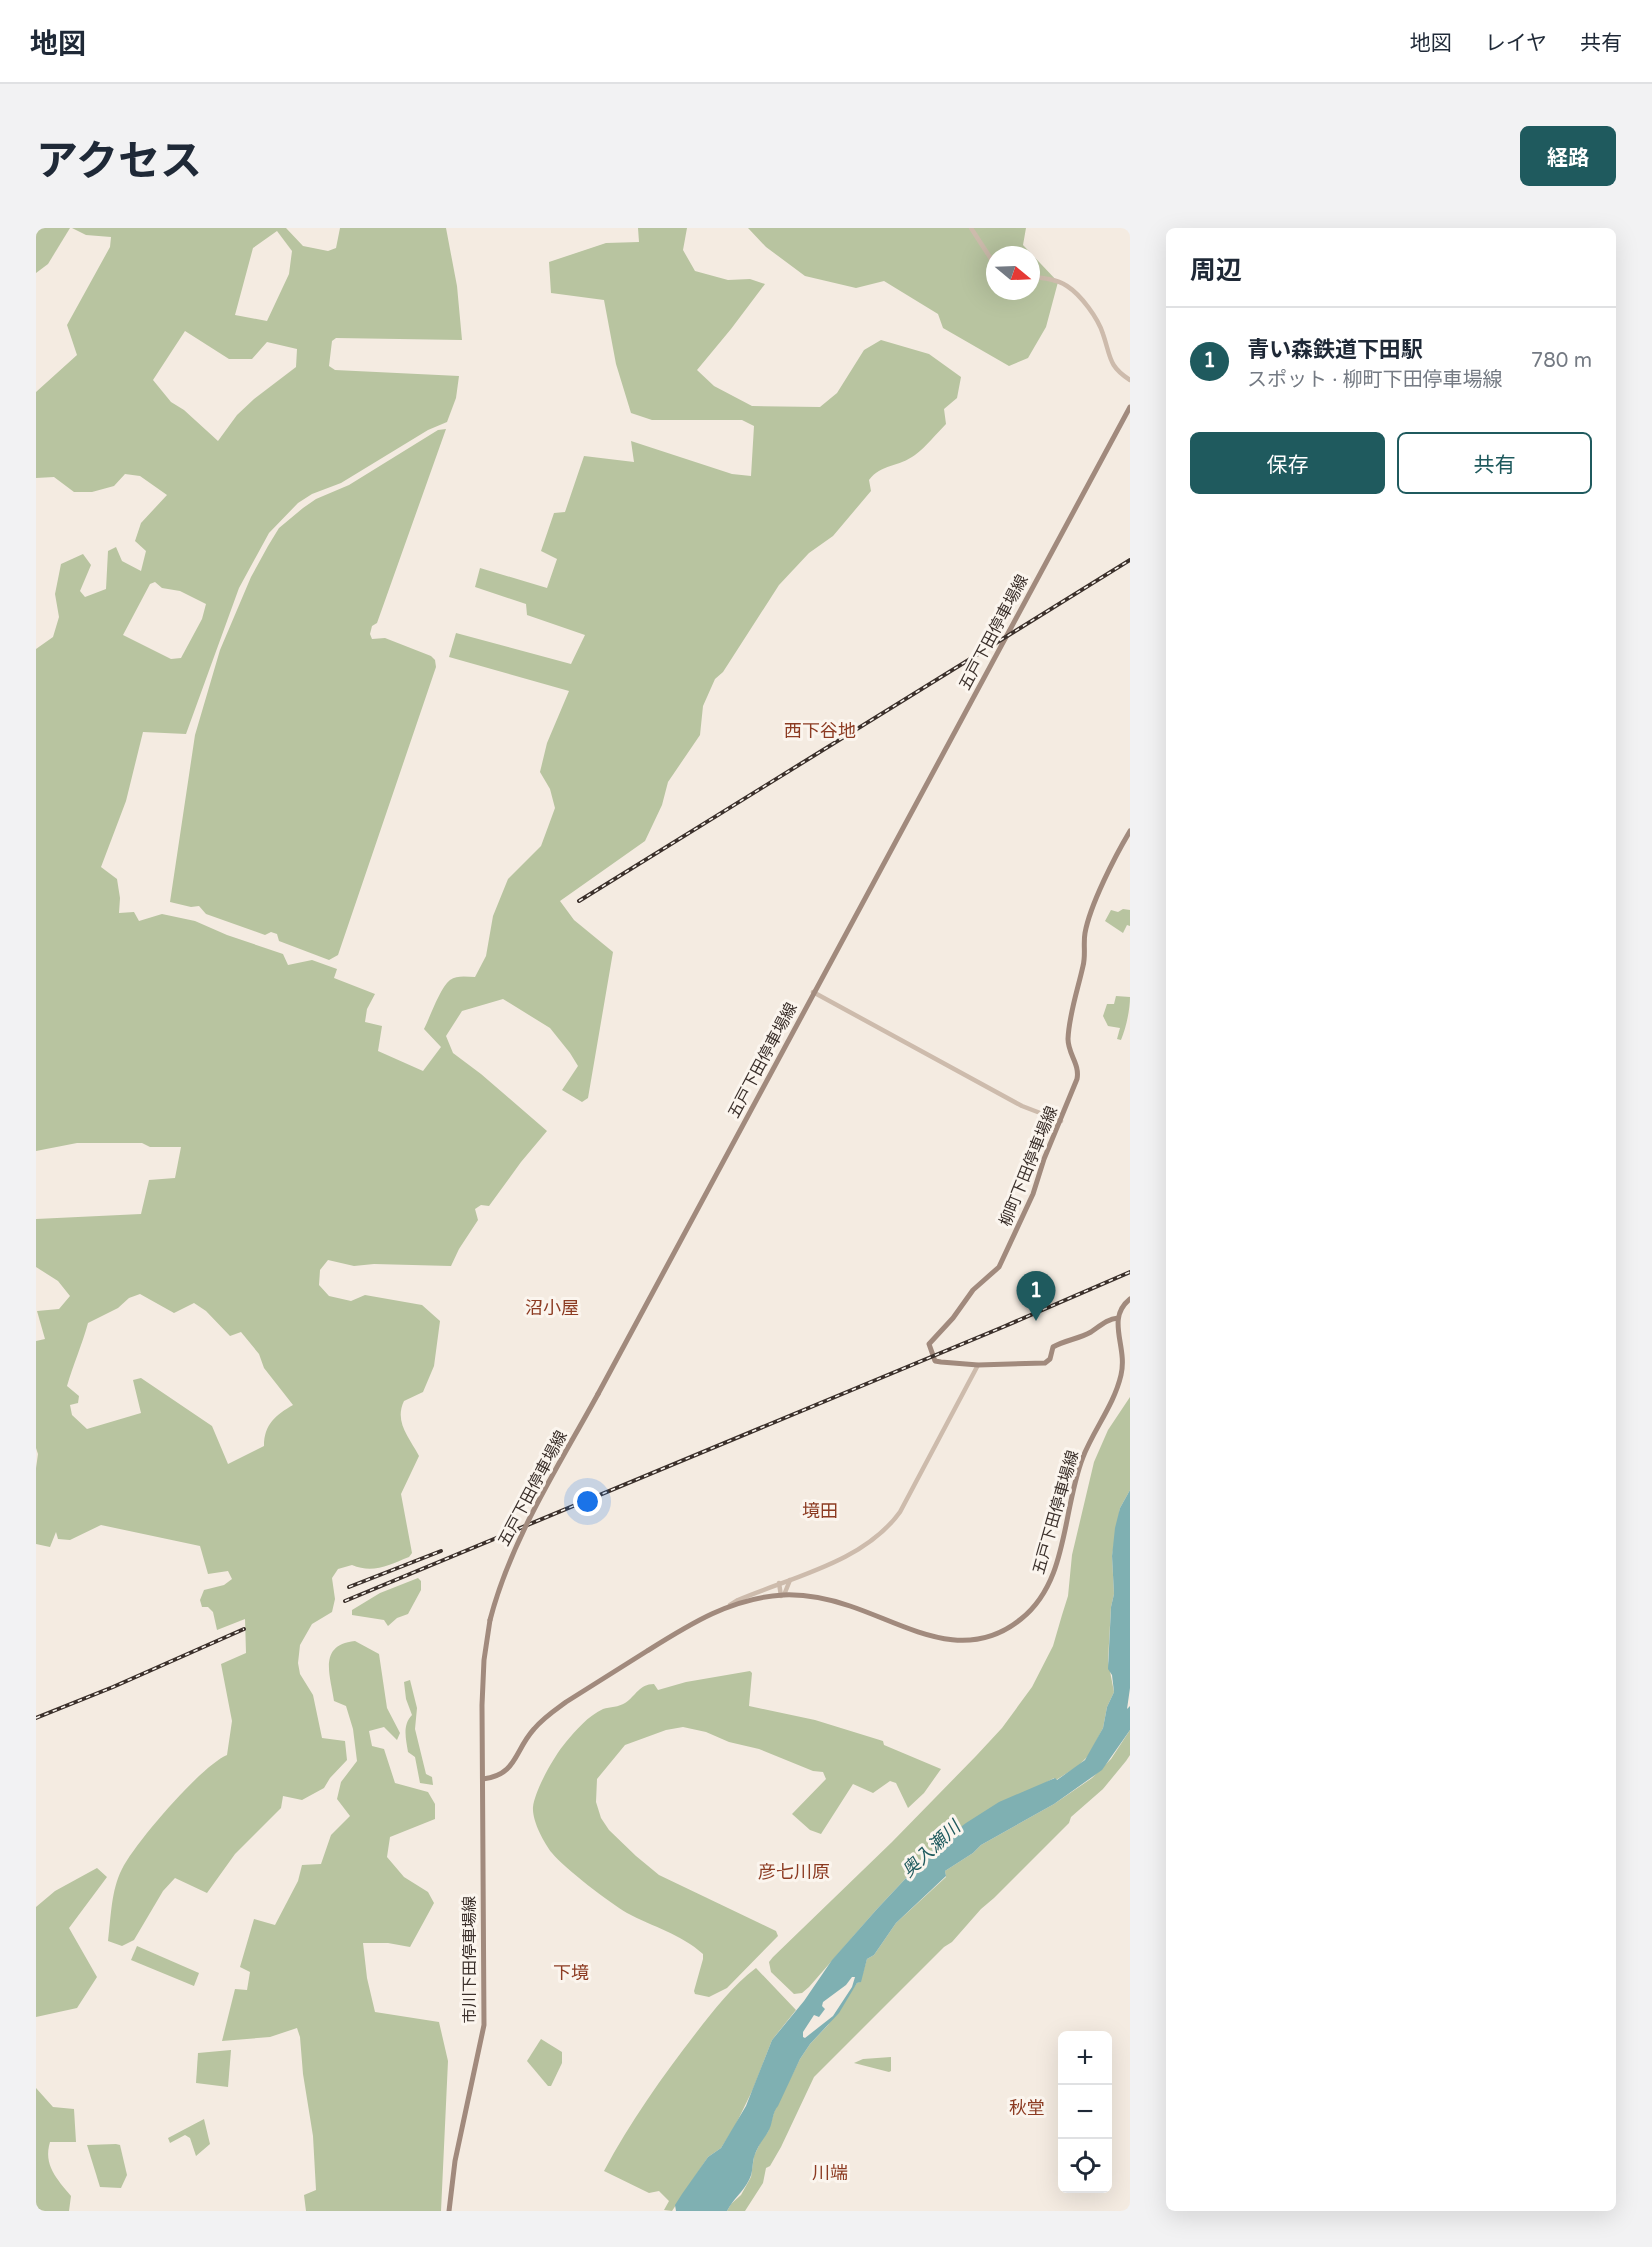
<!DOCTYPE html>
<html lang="ja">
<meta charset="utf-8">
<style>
body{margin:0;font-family:"Varela Round","Noto Sans JP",sans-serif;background:#f2f2f3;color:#1f2937}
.controls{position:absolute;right:18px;bottom:18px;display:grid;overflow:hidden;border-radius:9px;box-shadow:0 6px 24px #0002}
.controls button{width:54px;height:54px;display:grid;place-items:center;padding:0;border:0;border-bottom:2px solid #e0e1e3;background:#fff;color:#1f2937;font:30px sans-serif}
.compass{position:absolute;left:950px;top:18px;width:54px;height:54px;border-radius:50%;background:#fff;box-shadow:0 6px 24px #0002;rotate:109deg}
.you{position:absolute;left:552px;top:1274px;width:21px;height:21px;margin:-15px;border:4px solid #fff;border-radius:50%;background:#1a73e8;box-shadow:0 0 0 9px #1a73e833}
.badge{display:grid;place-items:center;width:39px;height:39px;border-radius:50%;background:#1f5a5e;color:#fff;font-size:20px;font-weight:700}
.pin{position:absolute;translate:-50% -50px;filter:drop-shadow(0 2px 3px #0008)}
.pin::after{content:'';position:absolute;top:32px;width:21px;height:18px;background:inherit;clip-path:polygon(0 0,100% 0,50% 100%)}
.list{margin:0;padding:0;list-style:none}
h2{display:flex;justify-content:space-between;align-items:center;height:78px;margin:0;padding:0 24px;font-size:26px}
h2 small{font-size:20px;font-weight:400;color:#747a83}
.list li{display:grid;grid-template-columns:39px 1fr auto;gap:18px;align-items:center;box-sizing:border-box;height:108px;padding:0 24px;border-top:2px solid #e0e1e3}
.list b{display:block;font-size:22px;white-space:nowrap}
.list p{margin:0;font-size:20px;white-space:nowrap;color:#747a83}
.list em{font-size:20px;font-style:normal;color:#747a83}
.actions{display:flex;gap:12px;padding:18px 24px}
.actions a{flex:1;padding:14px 0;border:2px solid #1f5a5e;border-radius:9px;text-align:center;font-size:21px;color:#1f5a5e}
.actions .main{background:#1f5a5e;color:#fff}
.icon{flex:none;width:33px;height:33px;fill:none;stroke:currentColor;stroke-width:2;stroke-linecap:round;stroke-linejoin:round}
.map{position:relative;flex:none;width:1094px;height:1983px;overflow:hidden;border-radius:9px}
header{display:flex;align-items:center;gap:36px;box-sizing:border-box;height:84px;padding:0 30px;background:#fff;border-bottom:2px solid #e0e1e3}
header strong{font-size:28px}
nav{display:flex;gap:33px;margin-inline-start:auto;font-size:21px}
.intro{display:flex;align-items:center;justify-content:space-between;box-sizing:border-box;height:144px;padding:0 36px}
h1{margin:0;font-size:42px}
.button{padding:15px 27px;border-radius:9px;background:#1f5a5e;color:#fff;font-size:21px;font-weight:700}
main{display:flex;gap:36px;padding:0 36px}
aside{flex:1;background:#fff;border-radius:9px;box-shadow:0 6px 24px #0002}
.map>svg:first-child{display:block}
</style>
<header>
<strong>地図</strong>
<nav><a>地図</a><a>レイヤ</a><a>共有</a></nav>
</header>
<div class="intro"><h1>アクセス</h1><a class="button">経路</a></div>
<main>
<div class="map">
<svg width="1094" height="1983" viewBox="0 0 1094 1983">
<rect width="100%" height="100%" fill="#f4ebe1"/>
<g fill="#b8c4a0" fill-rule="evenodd">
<path d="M0 0H34L12 36 0 45Z"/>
<path d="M36 0H250L267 18 292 23 300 20 304 0H410L421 58 426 112 300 110 296 113 293 138 299 142 423 148 420 170 411 194 392 202 305 255 276 266 262 275 233 305 203 360 150 506 107 504 90 573 65 639 81 651 84 670 83 685 98 684 103 693 126 686 159 693 191 707 247 726 252 737 276 732 301 741 298 750 339 766 331 781 329 794 346 798 342 823 387 843 405 819 388 801C394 789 404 760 414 752 421 747 431 749 439 749L450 728 457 688 472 651 505 618 519 580 514 561 504 544 511 515 533 463 413 429 420 405 535 436 549 407 491 387 490 376 439 359 444 340 511 360 521 331 505 323 518 285 529 284 548 228 598 234 595 213 696 246 715 248 718 198 706 192H616L595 185 580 136 568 72 515 65 513 34 570 15 603 14 602 0H651L647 22 659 43 692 52 714 51 729 56 695 101 661 142 678 158 716 178 784 179 801 165 828 122 845 112 893 126 925 149 921 170 908 181 910 196C900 206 890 219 879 227 863 239 845 236 833 252L835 263 797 308 773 325 743 357 687 444 679 451 667 478 664 507 632 554 626 577 609 613 524 673 538 692 577 724 552 870 546 874 526 862 542 838 534 825 514 800 467 771 426 783 410 808 417 825 445 846 511 903 485 934 453 978 445 977 439 981 442 992 423 1021 415 1038 338 1036 318 1038 292 1032 284 1042 283 1057 293 1068 315 1073 329 1067 386 1077 404 1093 398 1138 387 1164 368 1173C358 1194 373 1209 383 1228L365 1266 376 1325 373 1329C353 1337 337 1346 316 1337L302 1341 296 1350 299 1371 296 1384 276 1396 264 1417 262 1435 264 1446 277 1467 286 1510 309 1513 311 1532 294 1550 288 1560 266 1572 247 1568 245 1580 199 1626 171 1665 139 1650 127 1663 98 1712 86 1718 72 1713C75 1690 75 1662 86 1641 99 1615 165 1538 191 1527L196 1493 185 1436 210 1425 209 1391 181 1402 177 1384 172 1379H166L164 1372 168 1362 188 1357 196 1351 192 1343 172 1346 164 1318 65 1297 34 1312 22 1311 20 1304 14 1319 0 1316V1240L2 1226 0 1220V1113L9 1111 1 1083 23 1081 34 1068 22 1053 0 1039V991L105 986 113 952 139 950 145 919H114L106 915H41L0 923V421L17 409 23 389 19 366 25 336 47 326 55 337 44 363 49 369 70 361 72 323 80 319 86 333 105 343 110 323 99 313 105 295 131 267 104 248 89 246 78 258 56 264H38L18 249 0 250V164L41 127 31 97 74 19 75 9 50 7ZM241 3 256 23 253 46 231 93 199 87 217 20ZM149 103 193 131H216L231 114 261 121 260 139 218 171 201 187 182 213 148 182 135 174 117 152ZM119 354 126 360 144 363 170 376 166 391 145 430 135 431 87 407 114 356ZM104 1066 138 1085 158 1075 170 1083 194 1108 205 1104 223 1126 228 1140 257 1177C240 1187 228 1196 228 1218L192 1236 176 1198 105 1150 97 1152 105 1185 51 1201 36 1187 34 1177 42 1175 43 1168 31 1158C37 1137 46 1117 52 1095L82 1080 93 1070Z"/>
<path d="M712 0H990L987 17 1022 54 1010 99 992 130 973 138 907 100 902 86 848 53 820 60 769 48 730 19ZM959 27H995V63H959Z"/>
<path d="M410 201 341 395 336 398 334 406 336 411 349 410 395 428 399 432 400 439 302 727 293 732 243 713 241 706 235 704 229 707 170 686 163 678 155 679 134 674 159 507 184 422 215 349 232 318 243 300 267 280 280 271 313 257 402 202Z"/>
<path d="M1087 681 1094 682V698L1091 697 1087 705 1069 693 1075 682 1082 684Z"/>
<path d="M1080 768 1094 769C1094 782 1090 800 1085 812L1081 811 1084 800 1072 798 1067 788 1071 776H1078Z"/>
<path d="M1094 1169V1262L1084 1280 1076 1328 1078 1366 1075 1379 1072 1433 1078 1464 1071 1479 1067 1500 1053 1527 1042 1538 1020 1552 1018 1550 911 1610 901 1617 841 1681 773 1759 766 1765 758 1766 735 1744 733 1734 737 1729 856 1614 940 1528 966 1500 996 1459 1017 1418 1026 1387 1032 1368 1036 1327 1058 1234 1072 1202Z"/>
<path d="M382 1350 385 1353V1362L372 1386 361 1390 352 1398 348 1392 316 1387V1382L344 1365Z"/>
<path d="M319 1413 343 1426 351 1480 364 1505 361 1512 348 1499 333 1503 336 1518 348 1521 359 1555 392 1564 399 1576V1591L354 1609 351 1629 368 1649 392 1664 398 1675 374 1719 352 1715H327L331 1750 339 1784 403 1794 412 1833 405 1983H270L268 1967 280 1962 277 1908 267 1846 264 1809 261 1800 234 1809 186 1813 199 1761 211 1762 214 1744 204 1739 218 1691 239 1697 262 1653 266 1637 285 1636 295 1607 314 1588 301 1571 305 1554 321 1533 317 1501 310 1478 298 1473C294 1446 282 1417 319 1413Z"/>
<path d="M714 1443 716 1445 713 1478 779 1492 847 1513 848 1517 905 1541 888 1565 872 1580 860 1555 854 1553 837 1565 817 1556 785 1606 774 1602 756 1586 790 1551 787 1544 777 1543 723 1521 693 1514 670 1504 647 1499 630 1502 589 1517 561 1551 560 1574 565 1590 573 1602 600 1628 623 1647 740 1703 742 1708 691 1760 673 1769 659 1766 658 1763 667 1731V1726C645 1706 617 1699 591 1685 573 1674 529 1641 516 1625 508 1615 496 1593 497 1579 499 1562 518 1528 530 1514 540 1502 552 1488 567 1481 574 1479 583 1479 589 1475 600 1468 603 1456 618 1456L622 1462 650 1454Z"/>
<path d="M374 1452 381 1480 379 1501 390 1546 396 1549 397 1557 384 1555 379 1529 372 1524C370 1511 366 1497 376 1487L370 1471 368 1454Z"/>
<path d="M1094 1502V1527L1090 1533 1067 1561 1035 1589 1033 1595 958 1670 945 1681 916 1714 908 1719 778 1849 745 1919 734 1938 730 1940 727 1955 709 1983H691L695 1976 705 1967 715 1949 718 1928 726 1911 732 1904 739 1881 764 1831 774 1816 792 1797 821 1755 824 1754 831 1731 838 1727 860 1695 910 1649 909 1643 937 1625 945 1617 1018 1576 1056 1550 1075 1531Z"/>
<path d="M61 1640 71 1649 33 1700 61 1749 41 1780 0 1789V1679L19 1663Z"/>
<path d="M101 1718 163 1745 158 1758 95 1732Z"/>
<path d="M720 1740 760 1782 736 1812 717 1861 699 1898 685 1920 672 1929 636 1983 628 1982 633 1973 623 1963 613 1965 568 1943C594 1894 626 1849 660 1805 677 1783 697 1757 720 1740Z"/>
<path d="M505 1811 526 1824V1835L515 1858H512L491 1833Z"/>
<path d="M195 1822 192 1859 160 1855 162 1825Z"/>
<path d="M855 1829V1843L853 1844 818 1835 827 1831Z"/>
<path d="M0 1860 17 1879 38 1881 40 1914H14C7 1937 21 1951 35 1968L33 1983H0Z"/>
<path d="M168 1891 174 1916 160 1928 154 1910 149 1907 134 1915 132 1910Z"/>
<path d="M80 1916 84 1917 91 1947 85 1960 64 1959 51 1917Z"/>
</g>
<path fill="#7fb0b2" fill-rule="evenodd" d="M1094 1262V1460L1091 1481 1094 1478V1502L1066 1542 1018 1576 945 1617 937 1625 909 1643 910 1648 860 1695 838 1727 831 1731 825 1754 821 1755 803 1785 774 1816 764 1831 742 1878C736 1884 737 1896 732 1904 727 1912 721 1919 718 1929 716 1937 717 1945 713 1952 707 1964 697 1971 691 1983H640L639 1977 646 1966 672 1929 685 1920 710 1878 736 1812 768 1773 796 1732 841 1681 901 1617 930 1595 963 1574 1019 1550 1021 1552 1049 1532 1067 1500 1071 1479 1078 1464 1076 1447 1072 1441 1075 1379 1078 1366 1076 1328 1079 1300 1084 1280ZM816 1749H819L816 1759 797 1788 769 1810 767 1809V1804L778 1787 783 1789 789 1781 786 1778 787 1774 810 1757Z"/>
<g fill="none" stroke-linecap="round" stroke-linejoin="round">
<g stroke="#cdbbac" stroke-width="4.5">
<path d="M935 0 959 37"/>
<path d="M995 49C1007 50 1020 51 1031 58 1045 67 1062 90 1067 106 1075 129 1072 138 1094 152"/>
<path d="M777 764 986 878 1025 893"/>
<path d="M743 1355 745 1368"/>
<path d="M748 1367 754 1352"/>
<path d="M694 1377 702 1372C756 1349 828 1334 864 1284L942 1137"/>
</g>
<g stroke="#a18a7d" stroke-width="5">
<path d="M1082 1090C1071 1091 1064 1098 1055 1104 1043 1111 1029 1112 1017 1119L1014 1131 1009 1135 942 1137 905 1134 899 1133 893 1116 917 1090 937 1062 963 1039 997 966 1008 931 1041 851C1044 836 1032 826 1032 811 1033 786 1042 761 1047 738 1050 727 1047 716 1049 705 1054 677 1079 628 1094 603"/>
<path d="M562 1166 1094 179"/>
<path d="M447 1551C481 1547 478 1523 498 1501 507 1490 519 1482 530 1474 557 1457 584 1440 611 1423 654 1396 695 1370 747 1367 769 1366 793 1371 814 1378 871 1397 928 1437 985 1391 1033 1353 1026 1282 1047 1229 1058 1201 1078 1177 1085 1147 1092 1118 1069 1091 1094 1071"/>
<path d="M413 1983 419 1933 448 1797 446 1477 448 1432 454 1392"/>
</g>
<g stroke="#3b302b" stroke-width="4">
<g id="rail">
<path d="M543 673 1094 332"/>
<path d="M313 1359 405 1323"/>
<path d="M309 1373 967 1099 1094 1044"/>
<path d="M0 1490 77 1459 208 1401"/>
</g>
</g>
<use href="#rail" stroke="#fbf5ee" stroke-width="1.5" stroke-dasharray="4.5" stroke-linecap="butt"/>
<path stroke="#a18a7d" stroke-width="5" d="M454 1392C475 1311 522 1239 562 1166"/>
</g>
<g text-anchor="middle" stroke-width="6" stroke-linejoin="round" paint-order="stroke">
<g font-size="16" fill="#3b302b" stroke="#fbf5ee">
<text transform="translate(957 404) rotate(-62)" y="6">五戸下田停車場線</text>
<text transform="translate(726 832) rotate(-62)" y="6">五戸下田停車場線</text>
<text transform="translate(992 938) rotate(-68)" y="6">柳町下田停車場線</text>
<text transform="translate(496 1260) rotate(-62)" y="6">五戸下田停車場線</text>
<text transform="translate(1019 1284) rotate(-74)" y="6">五戸下田停車場線</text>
<text transform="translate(433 1732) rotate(-90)" y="6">市川下田停車場線</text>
</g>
<g font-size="18" fill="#8c3b22" stroke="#fbf5ee">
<text x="784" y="509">西下谷地</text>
<text x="516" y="1086">沼小屋</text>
<text x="784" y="1289">境田</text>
<text x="758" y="1650">彦七川原</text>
<text x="535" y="1751">下境</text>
<text x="991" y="1886">秋堂</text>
<text x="794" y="1951">川端</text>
</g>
<g font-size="18" font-style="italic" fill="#1f5a5e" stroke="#fbf5ee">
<text transform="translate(895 1621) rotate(-43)" y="6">奥入瀬川</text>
</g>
</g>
</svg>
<div class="controls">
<button>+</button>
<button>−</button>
<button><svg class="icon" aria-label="locate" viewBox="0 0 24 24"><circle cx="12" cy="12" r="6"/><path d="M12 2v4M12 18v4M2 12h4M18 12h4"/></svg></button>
</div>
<svg class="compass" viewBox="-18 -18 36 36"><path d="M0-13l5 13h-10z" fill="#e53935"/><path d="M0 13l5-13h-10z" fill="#747a83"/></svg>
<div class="you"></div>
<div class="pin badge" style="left:1000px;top:1093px">1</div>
</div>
<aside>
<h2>周辺<small></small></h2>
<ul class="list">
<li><span class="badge">1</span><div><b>青い森鉄道下田駅</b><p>スポット · 柳町下田停車場線</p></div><em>780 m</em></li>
</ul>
<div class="actions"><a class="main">保存</a><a>共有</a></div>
</aside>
</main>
